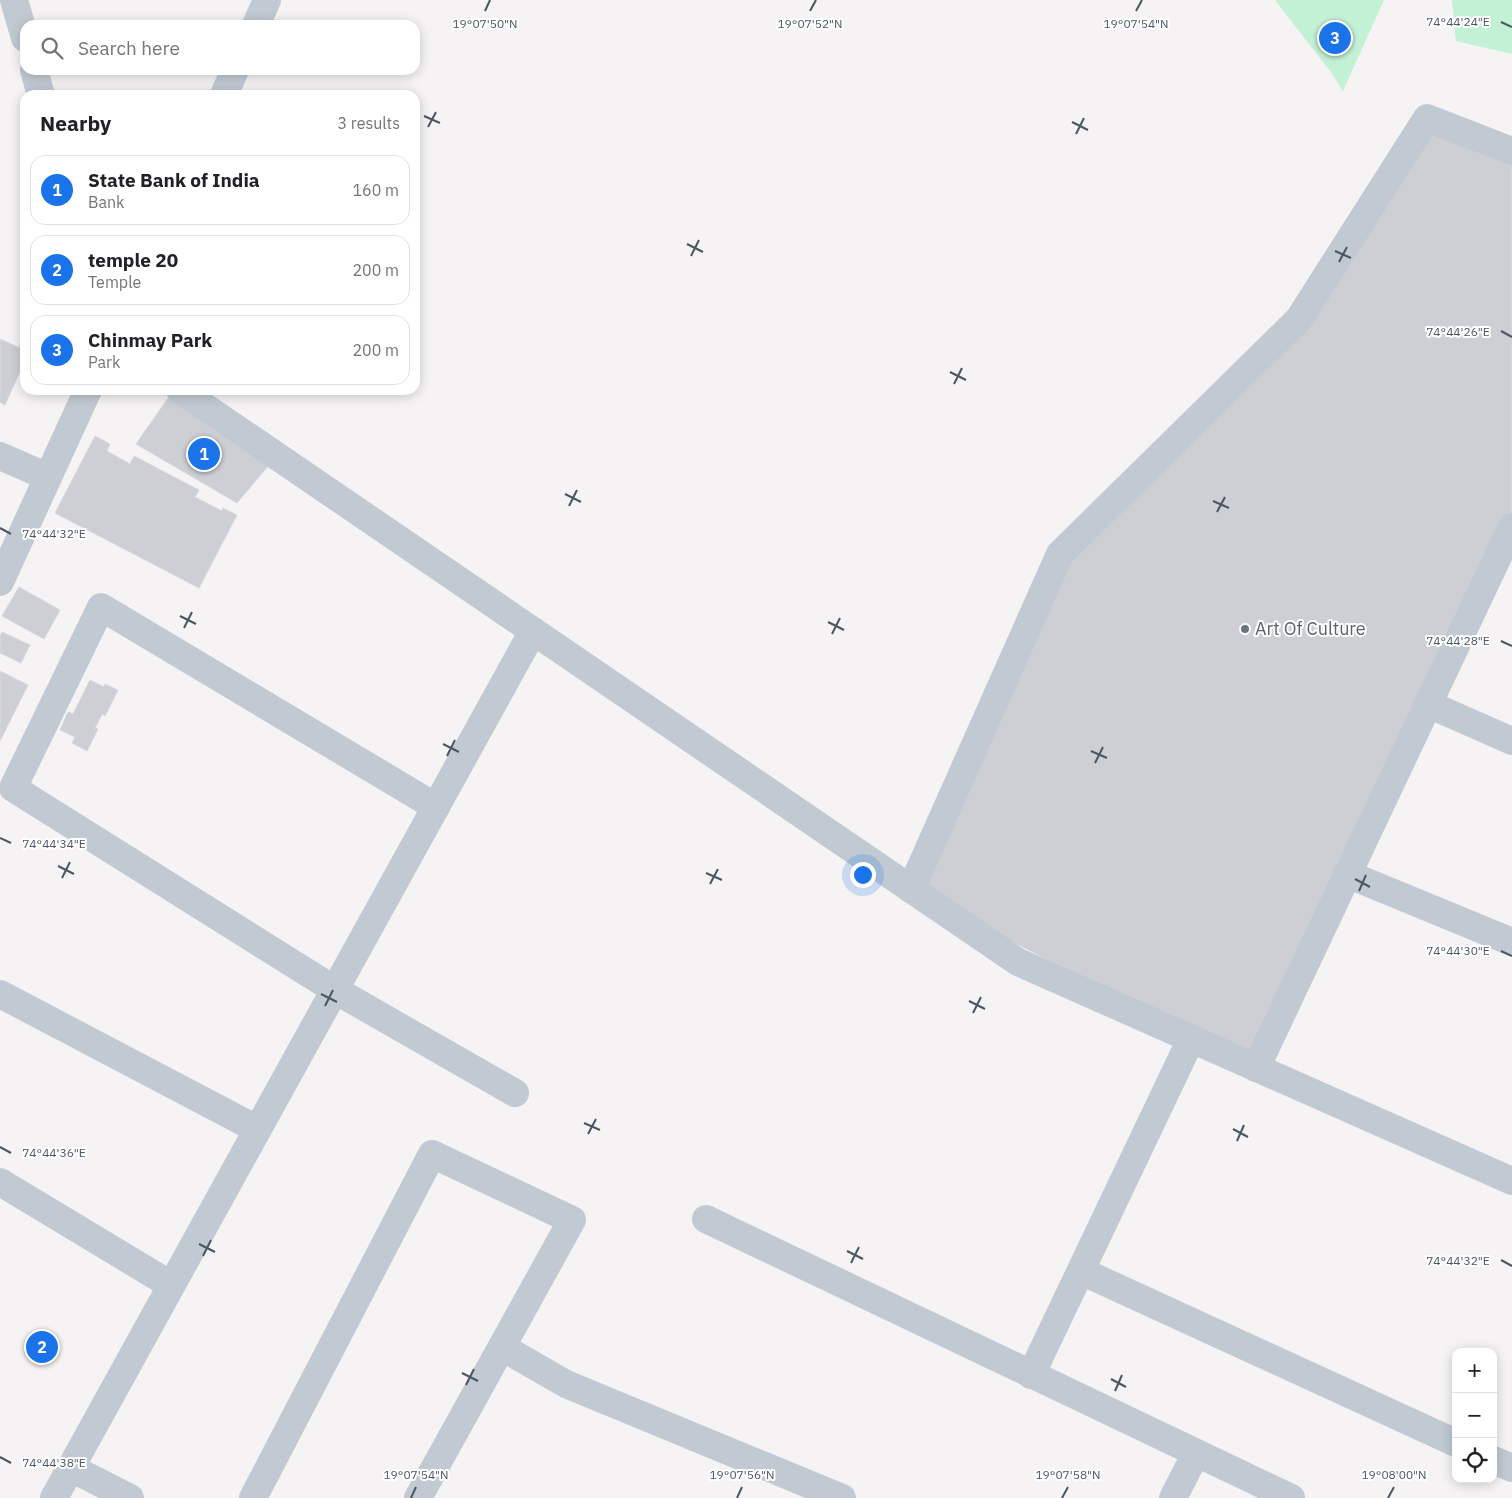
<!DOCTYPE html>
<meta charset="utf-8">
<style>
body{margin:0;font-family:"IBM Plex Sans",sans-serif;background:#f2f2f2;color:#202124}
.controls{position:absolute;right:15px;bottom:15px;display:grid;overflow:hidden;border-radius:10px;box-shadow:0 2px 12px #0003}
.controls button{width:45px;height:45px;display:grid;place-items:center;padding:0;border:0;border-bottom:1px solid #e0e0e0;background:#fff;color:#202124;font:25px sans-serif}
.you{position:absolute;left:862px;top:874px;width:18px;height:18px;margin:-12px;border:4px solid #fff;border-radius:50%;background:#1a73e8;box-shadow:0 0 0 8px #1a73e833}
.badge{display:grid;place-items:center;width:32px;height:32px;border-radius:50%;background:#1a73e8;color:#fff;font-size:16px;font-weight:700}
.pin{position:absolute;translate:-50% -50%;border:2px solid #fff;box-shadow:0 1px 5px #0006}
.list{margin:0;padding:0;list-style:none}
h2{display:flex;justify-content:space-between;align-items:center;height:65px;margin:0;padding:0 20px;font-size:21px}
h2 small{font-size:16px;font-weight:400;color:#757577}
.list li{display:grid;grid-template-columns:32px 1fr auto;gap:15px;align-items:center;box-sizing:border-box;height:70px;margin:0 10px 10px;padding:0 10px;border:1px solid #e0e0e0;border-radius:15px}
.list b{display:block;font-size:19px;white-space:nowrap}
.list p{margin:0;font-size:16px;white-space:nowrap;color:#757577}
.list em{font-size:16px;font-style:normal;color:#757577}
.icon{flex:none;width:28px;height:28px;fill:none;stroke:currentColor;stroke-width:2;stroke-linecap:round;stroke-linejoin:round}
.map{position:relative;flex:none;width:1512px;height:1498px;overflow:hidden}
.search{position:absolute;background:#fff;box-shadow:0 2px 12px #0003;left:20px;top:20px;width:400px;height:55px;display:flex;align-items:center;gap:12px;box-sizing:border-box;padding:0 18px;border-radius:15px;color:#757577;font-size:19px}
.panel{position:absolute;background:#fff;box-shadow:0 2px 12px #0003;left:20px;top:90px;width:400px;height:305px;border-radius:15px}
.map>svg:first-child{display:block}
</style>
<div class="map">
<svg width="1512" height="1498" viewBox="0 0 1512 1498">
<rect width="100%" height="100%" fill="#f5f3f3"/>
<g fill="#c3f1d5">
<path d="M1275 0H1384L1343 91 1333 75Z"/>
<path d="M1452 0H1512V54L1456 41Z"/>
</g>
<g fill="#cdcfd5" stroke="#d7d9de">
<path d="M1427 118 1512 151V527L1256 1068 911 889 1060 554 1299 319Z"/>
<path d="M0 339 25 350V360L5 405 0 402Z"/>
<path d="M168 398 269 465 237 503 136 444Z"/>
<path d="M95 436 110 444 107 451 130 464 134 456 199 490 195 497 222 511 223 508 237 515 199 588 55 513Z"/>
<path d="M19 587 60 610 44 639 2 616Z"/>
<path d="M2 632 30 645 21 663 0 653V636Z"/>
<path d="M0 671 28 685 0 741Z"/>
<path d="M90 680 104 687 105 684 118 690 105 716 102 714 95 728 98 729 87 751 72 743 75 737 60 730 68 712 73 714Z"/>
</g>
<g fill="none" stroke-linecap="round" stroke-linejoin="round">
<g stroke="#c1cad2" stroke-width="28">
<path d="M14 0 25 38"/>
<path d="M256 25 267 0"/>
<path d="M34 70 41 95"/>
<path d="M224 95 235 70"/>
<path d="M180 390 1018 962 1512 1181"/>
<path d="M0 456 48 477"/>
<path d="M0 582 88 390"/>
<path d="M1428 704 1512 741"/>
<path d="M436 807 101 607 13 788 335 990 515 1093"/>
<path d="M1347 874 1512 942"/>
<path d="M911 889 1060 554 1299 319 1427 118 1512 151"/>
<path d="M0 994 257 1129"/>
<path d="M1256 1068 1512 527"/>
<path d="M0 1182 171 1285"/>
<path d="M706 1219 1291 1498"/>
<path d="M1081 1271 1456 1443"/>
<path d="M502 1347 566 1384 842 1498"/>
<path d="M1031 1375 1191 1039"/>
<path d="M1493 1460 1512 1468"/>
<path d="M71 1468 130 1498"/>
<path d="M54 1498 533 631"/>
<path d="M253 1498 432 1154 572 1220 418 1498"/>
<path d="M1173 1498 1196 1453"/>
</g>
</g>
<path fill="none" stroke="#4a5661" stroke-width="2" d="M485 11 490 0M810 11 816 0M1136 11 1142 0M1501 22 1512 27M424 116 440 123M1072 122 1088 130M428 127 436 112M1076 134 1084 118M687 244 703 252M1335 251 1351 258M691 256 699 240M1339 262 1347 247M1501 331 1512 337M950 372 966 380M954 384 962 368M565 494 581 502M1213 501 1229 508M569 506 577 490M1217 512 1225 497M0 528 11 534M180 616 196 624M828 622 844 630M184 628 192 612M832 634 840 618M1501 641 1512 646M443 744 459 752M1091 751 1107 758M447 756 455 740M1095 763 1103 747M0 838 11 843M58 866 74 874M706 873 722 880M62 878 70 862M1355 879 1370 887M710 884 718 869M1359 891 1366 875M1501 951 1512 956M321 994 337 1002M969 1001 985 1009M325 1006 333 990M973 1013 981 997M584 1123 600 1130M1233 1129 1248 1137M588 1134 596 1119M1237 1141 1244 1125M0 1147 11 1153M199 1244 215 1252M847 1251 863 1259M203 1256 211 1240M1501 1260 1512 1266M851 1263 859 1247M462 1373 478 1381M1111 1379 1126 1387M466 1385 474 1369M1115 1391 1122 1375M0 1457 11 1463M411 1498 416 1487M737 1498 742 1487M1062 1498 1068 1487M1388 1498 1394 1487"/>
<circle fill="#6b7280" stroke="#fff" stroke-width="2" cx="1245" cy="629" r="5"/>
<g text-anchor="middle" stroke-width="4" stroke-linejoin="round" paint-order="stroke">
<g font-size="18" fill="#5b616d" stroke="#fff" text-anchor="start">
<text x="1255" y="635">Art Of Culture</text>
</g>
</g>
<g font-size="12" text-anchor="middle" fill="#4a5661" stroke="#fff" stroke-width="4" stroke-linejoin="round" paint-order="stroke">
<text x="1458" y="26">74°44'24"E</text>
<text x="485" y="28">19°07'50"N</text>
<text x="810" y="28">19°07'52"N</text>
<text x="1136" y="28">19°07'54"N</text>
<text x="1458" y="336">74°44'26"E</text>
<text x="54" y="538">74°44'32"E</text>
<text x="1458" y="645">74°44'28"E</text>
<text x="54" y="848">74°44'34"E</text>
<text x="1458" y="955">74°44'30"E</text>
<text x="54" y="1157">74°44'36"E</text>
<text x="1458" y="1265">74°44'32"E</text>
<text x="54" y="1467">74°44'38"E</text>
<text x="416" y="1479">19°07'54"N</text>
<text x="742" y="1479">19°07'56"N</text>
<text x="1068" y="1479">19°07'58"N</text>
<text x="1394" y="1479">19°08'00"N</text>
</g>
</svg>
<div class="controls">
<button>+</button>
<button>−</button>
<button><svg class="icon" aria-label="locate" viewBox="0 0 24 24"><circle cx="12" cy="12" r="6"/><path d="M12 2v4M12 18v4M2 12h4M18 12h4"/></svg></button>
</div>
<div class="you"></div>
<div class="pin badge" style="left:204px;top:454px">1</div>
<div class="pin badge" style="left:42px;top:1347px">2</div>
<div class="pin badge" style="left:1335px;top:38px">3</div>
<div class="search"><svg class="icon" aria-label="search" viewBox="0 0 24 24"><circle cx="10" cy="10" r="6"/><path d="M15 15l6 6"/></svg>Search here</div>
<section class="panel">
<h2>Nearby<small>3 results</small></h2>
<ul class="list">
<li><span class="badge">1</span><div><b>State Bank of India</b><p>Bank</p></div><em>160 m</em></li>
<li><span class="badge">2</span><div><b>temple 20</b><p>Temple</p></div><em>200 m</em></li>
<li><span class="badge">3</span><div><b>Chinmay Park</b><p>Park</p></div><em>200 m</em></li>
</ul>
</section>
</div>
